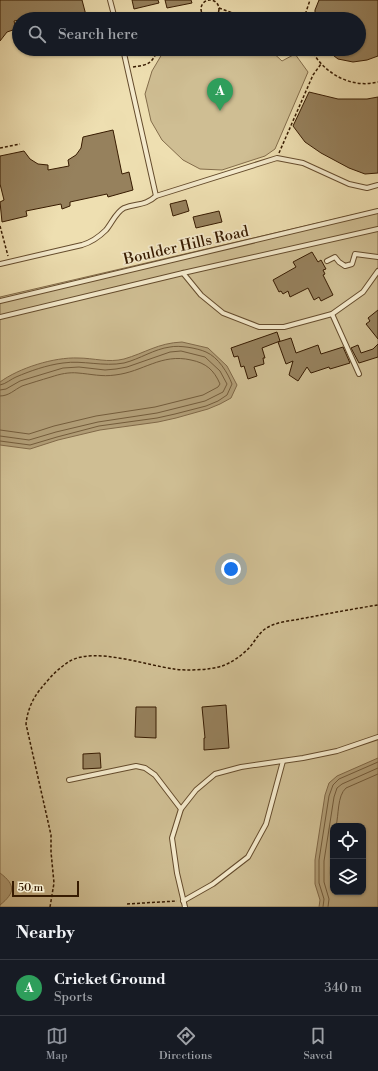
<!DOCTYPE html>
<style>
body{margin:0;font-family:"Libre Bodoni",serif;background:#242831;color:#f1f3f6}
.controls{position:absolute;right:12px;bottom:12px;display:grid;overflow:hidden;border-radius:8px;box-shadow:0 1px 3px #0004}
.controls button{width:36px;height:36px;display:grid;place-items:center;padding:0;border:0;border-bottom:1px solid #363941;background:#171b24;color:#f1f3f6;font:20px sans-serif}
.scale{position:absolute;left:12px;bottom:10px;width:67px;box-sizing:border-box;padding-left:4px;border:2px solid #371b01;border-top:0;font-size:11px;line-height:14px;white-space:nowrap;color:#371b01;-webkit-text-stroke:3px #f4eacc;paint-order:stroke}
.you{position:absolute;left:231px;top:569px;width:14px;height:14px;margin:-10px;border:3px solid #fff;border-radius:50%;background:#1a73e8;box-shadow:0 0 0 6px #1a73e833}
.badge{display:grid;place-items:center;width:26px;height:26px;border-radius:50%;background:#8c9099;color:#fff;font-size:13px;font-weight:700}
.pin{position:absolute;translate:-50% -33px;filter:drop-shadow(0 1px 2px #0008)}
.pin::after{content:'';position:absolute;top:21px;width:14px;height:12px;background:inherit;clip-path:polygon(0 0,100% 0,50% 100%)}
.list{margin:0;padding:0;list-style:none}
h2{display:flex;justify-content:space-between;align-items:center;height:52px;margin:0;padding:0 16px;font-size:17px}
h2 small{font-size:13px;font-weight:400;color:#9ea1a6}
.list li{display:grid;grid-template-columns:26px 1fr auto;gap:12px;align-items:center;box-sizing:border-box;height:56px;padding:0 16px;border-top:1px solid #363941}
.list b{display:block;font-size:15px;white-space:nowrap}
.list p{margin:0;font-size:13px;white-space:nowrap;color:#9ea1a6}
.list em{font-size:13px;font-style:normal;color:#9ea1a6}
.icon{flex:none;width:22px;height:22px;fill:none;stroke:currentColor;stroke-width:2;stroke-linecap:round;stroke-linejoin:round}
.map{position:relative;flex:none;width:378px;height:907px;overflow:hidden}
.search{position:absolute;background:#171b24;box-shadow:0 1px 3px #0004;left:12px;right:12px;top:12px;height:44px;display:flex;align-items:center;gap:10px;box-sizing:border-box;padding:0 14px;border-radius:22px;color:#9ea1a6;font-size:15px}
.sheet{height:108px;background:#171b24}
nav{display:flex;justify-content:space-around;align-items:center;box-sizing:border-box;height:56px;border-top:1px solid #363941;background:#171b24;font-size:11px;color:#9ea1a6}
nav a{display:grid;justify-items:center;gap:2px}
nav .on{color:#8c9099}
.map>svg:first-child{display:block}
</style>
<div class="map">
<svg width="378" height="907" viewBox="0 0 378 907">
<rect width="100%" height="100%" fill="#eedfb1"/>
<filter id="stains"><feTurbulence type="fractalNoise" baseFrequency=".005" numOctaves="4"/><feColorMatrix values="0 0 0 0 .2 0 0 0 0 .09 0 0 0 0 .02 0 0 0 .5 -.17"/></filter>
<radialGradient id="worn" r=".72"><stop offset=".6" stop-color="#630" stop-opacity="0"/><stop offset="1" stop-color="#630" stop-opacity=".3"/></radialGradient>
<g fill="#cfbe93" stroke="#836c4a" fill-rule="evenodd">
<path d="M165 49H269L282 61 295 54 308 72 275 149 265 156 222 170 200 169 183 160 162 140 151 121 145 94 152 71Z"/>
<path d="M378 209V907H0V297ZM333 826H363V892H333Z"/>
</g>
<g fill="#b09c75" stroke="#806847" fill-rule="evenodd">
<path d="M182 342 208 348 227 366 237 385 231 398 220 404 208 409 176 418 158 422 100 430 58 440 30 449 0 445V382C19 368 54 357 78 358 94 358 108 363 124 359 145 353 158 343 182 342Z"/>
<path d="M378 758V907H319L320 900 315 884V860L325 795 329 783 337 776ZM333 826H363V892H333Z"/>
<path d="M0 873C16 885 15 893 0 905Z"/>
</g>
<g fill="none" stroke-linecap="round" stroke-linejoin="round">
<g stroke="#745c3b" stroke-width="1">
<path d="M0 385C6 384 11 379 16 377 30 371 47 365 63 363 83 360 103 367 124 363 140 359 154 349 170 347 179 345 197 348 206 352 218 357 228 373 232 384L227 395 218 401 206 406 175 414 157 418 99 426 57 437 30 445 0 441"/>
<path d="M0 390 6 389 20 381 63 368 79 367 105 370 116 369 127 367 170 352 181 351 205 357 220 371 227 384 223 392 205 401 157 413 98 422 56 432 29 440 0 436"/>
<path d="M0 396C9 396 14 390 22 386 31 383 41 380 51 377 60 374 69 372 78 373 91 374 102 377 115 375 143 372 161 353 191 360 206 363 214 370 220 384L218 387 203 395 155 407 96 416 54 426 29 434 0 430"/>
<path d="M336 826C339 815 337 796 346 788L378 774"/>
<path d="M333 845C331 860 328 875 333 890"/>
<path d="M323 907 324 899 319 883V860L329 796 333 785 339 779 378 762"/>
<path d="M328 907 329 899 324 882V861L334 797 337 788 342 784 378 768"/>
</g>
</g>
<g fill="#96815d" stroke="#371b01">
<path d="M0 0H82L87 19H33V17L19 19V20L14 21 16 29 7 32 0 41Z"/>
<path d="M132 0H158L159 3 134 9Z"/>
<path d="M165 0H191L192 3 167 8Z"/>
<path d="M319 0H378V56L367 60 353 62 338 59 325 49H359V19H315V10Z"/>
<path d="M309 92 338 99H367L378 97V173L365 174 349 168 321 153 305 142 293 126Z"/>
<path d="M113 130 122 174 129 172 133 190 108 197 107 194 70 202V206L62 209 61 204 26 211 27 216 2 222 0 202 4 200 0 184V156L24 151 30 159 38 164 48 165V170L69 166 68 160 76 155 81 148 83 137Z"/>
<path d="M186 200 189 211 173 216 170 204Z"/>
<path d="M219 211 222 222 196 228 193 217Z"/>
<path d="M312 252 318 262 321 260 326 269 323 270 325 274 323 275 333 295 321 301 319 297 314 300 308 288 290 297 288 291 283 294 281 291 279 292 273 280 296 267 293 262Z"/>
<path d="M378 310V339L366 324 370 321 368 318Z"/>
<path d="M277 332 280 341 262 348 265 358H263L264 364 254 367 257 376 248 379 244 366 241 367 238 356 234 357 231 348Z"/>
<path d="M291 338 296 353 318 345 321 354 343 347 350 363 330 369 329 367 311 373 307 367 298 381 289 375 293 361 286 364 278 342Z"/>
<path d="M378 344V357L359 363 351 348 358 345 361 353 373 349Z"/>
<path d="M226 705 229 748 204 750V738H205L202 707Z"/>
<path d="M136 707H156V738L135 737Z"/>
<path d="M100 753 101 768 83 769V754Z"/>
</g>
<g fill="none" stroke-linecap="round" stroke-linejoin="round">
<g stroke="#654c2d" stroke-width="6">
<g id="service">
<path d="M110 0 115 19"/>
<path d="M123 49 156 196"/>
<path d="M327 261 335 257 339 262 345 266 352 264 355 254 378 257"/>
<path d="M0 264 82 245C92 242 99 237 106 230 112 223 116 212 124 208 137 203 145 206 156 196L277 158 303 163 349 184 367 188 378 185"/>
<path d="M183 273 201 295 223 313 259 327H284L332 314 363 292 378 271"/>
<path d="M0 301 378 211"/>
<path d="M332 314 359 374"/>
<path d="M0 317 183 273 378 229"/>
<path d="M69 780 136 766 145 768 155 775 181 809"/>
<path d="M183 901 213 884 248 857 266 824 283 761"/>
<path d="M185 907 177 873 172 838 181 809 196 790 215 774 241 767 303 758 337 751 378 737"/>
</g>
</g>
<g stroke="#371b01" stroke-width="1.5" stroke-dasharray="3 2" stroke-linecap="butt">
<circle cx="210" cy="9" r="9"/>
<path d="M219 8 249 19"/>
<path d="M190 19 201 13"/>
<path d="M305 19 306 12 310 0"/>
<path d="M311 49C323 73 351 89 378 82"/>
<path d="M133 67C148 65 152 64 158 49"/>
<path d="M0 148 20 144"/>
<path d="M279 153 313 75 321 64"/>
<path d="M0 226 8 256"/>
<path d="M127 904 177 901"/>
<path d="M50 907 54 883 51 852V835L26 724C28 705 36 693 49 679 55 672 62 666 70 661 95 647 145 665 174 669 186 671 210 670 222 666 231 663 241 656 248 649 254 643 258 634 265 629 275 622 289 621 300 619 326 614 352 609 378 605"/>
</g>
<use href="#service" stroke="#f4eacc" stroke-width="4"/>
</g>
<g text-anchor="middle" stroke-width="3.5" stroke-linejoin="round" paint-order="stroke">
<g font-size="15" fill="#371b01" stroke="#f4eacc">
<text transform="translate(186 245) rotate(-13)" y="5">Boulder Hills Road</text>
</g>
</g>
<rect width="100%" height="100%" filter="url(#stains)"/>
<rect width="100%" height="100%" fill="url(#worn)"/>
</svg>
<div class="controls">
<button><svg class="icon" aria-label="locate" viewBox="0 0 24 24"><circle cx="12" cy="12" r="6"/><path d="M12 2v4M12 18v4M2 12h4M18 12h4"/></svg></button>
<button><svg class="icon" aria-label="layers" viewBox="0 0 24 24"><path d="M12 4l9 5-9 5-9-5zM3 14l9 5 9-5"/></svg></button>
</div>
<div class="scale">50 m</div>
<div class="you"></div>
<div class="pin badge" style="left:220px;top:111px;background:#2e9e5b">A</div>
<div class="search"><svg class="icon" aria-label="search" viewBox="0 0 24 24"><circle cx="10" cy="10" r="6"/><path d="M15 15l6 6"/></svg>Search here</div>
</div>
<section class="sheet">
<h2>Nearby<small></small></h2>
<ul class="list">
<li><span class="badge" style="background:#2e9e5b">A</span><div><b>Cricket Ground</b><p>Sports</p></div><em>340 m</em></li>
</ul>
</section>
<nav>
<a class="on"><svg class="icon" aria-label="map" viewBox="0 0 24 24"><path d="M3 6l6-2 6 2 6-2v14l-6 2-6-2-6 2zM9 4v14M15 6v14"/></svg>Map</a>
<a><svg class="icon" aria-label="directions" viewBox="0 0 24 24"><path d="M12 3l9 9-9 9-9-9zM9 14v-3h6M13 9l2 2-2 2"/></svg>Directions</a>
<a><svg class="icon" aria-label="saved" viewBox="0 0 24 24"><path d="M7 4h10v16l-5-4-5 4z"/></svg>Saved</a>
</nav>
